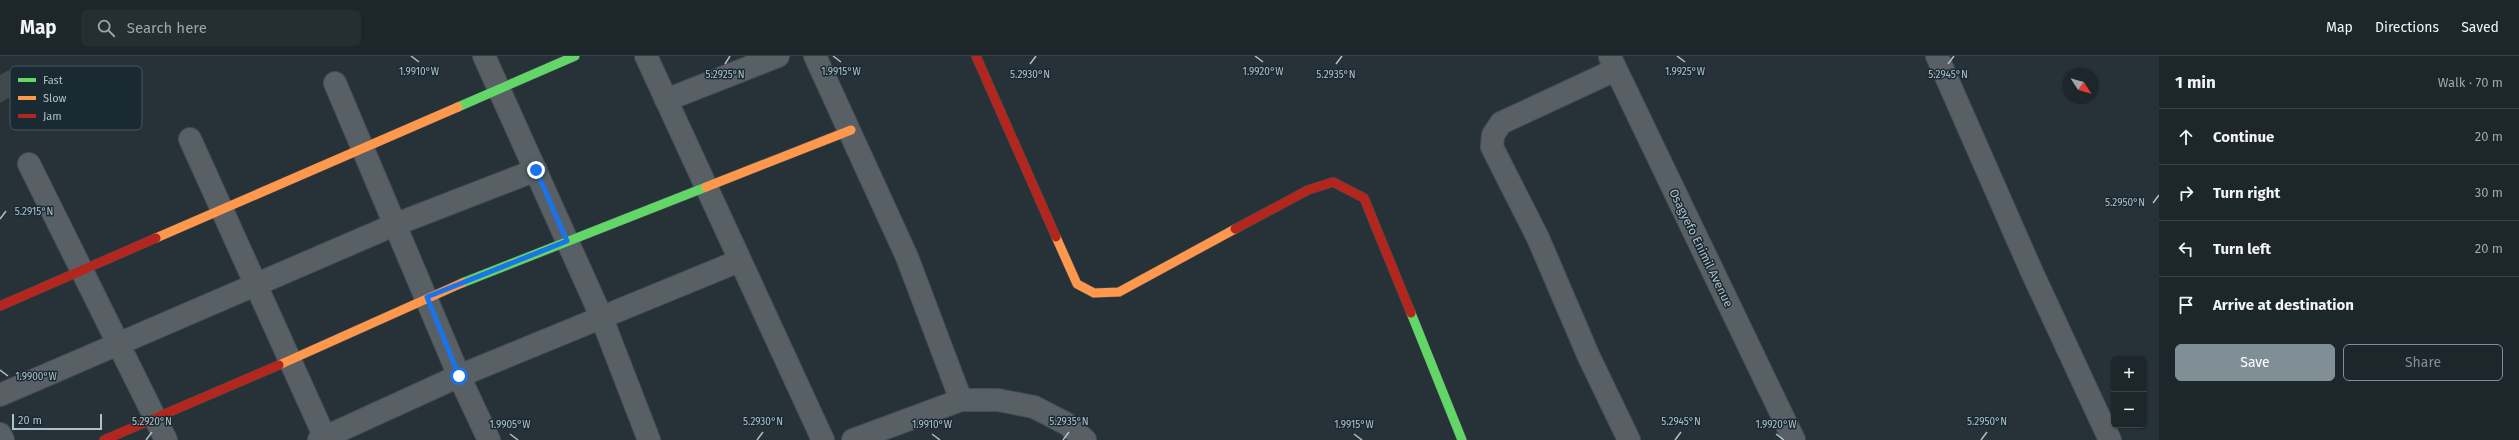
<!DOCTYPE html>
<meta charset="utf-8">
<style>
body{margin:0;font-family:"Fira Sans",sans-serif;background:#252e32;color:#f1f3f6}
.controls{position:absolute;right:12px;bottom:12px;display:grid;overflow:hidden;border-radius:6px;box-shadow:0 1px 3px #0004}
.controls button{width:36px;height:36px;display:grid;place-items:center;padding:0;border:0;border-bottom:1px solid #3b4347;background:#1d262a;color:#f1f3f6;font:20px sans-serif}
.compass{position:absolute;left:2063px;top:12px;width:36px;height:36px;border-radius:50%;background:#1d262a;box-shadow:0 1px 3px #0004;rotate:126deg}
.scale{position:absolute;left:12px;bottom:10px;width:90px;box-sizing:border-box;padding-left:4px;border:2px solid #b0c0c9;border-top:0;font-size:11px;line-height:14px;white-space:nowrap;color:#b0c0c9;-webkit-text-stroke:3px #1a2a33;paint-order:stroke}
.stop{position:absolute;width:12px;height:12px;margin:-9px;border:3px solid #1a73e8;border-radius:50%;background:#fff}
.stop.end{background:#1a73e8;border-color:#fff;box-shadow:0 1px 4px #0008}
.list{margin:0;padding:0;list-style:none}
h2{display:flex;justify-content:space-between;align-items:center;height:52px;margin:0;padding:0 16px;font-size:17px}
h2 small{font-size:13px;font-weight:400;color:#a0a5a8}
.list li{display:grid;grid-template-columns:26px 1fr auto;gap:12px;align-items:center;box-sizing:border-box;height:56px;padding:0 16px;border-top:1px solid #3b4347}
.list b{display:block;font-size:15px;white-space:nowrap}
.list em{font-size:13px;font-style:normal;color:#a0a5a8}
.actions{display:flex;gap:8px;padding:12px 16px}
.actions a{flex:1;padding:9px 0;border:1px solid #808e96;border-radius:6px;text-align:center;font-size:14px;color:#808e96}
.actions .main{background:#808e96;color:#fff}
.icon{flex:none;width:22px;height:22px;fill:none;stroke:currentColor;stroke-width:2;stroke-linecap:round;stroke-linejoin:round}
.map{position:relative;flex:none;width:2159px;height:384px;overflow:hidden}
header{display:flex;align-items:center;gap:24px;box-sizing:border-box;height:56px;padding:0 20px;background:#1d262a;border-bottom:1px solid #3b4347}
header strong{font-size:19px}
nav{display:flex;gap:22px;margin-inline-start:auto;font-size:14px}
.search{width:280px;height:36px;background:#252e32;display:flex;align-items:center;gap:10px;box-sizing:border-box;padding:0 14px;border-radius:6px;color:#a0a5a8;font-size:15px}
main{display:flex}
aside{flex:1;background:#1d262a}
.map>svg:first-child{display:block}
</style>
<header>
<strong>Map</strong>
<div class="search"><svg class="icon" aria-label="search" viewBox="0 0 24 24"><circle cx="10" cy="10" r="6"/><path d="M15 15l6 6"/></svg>Search here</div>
<nav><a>Map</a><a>Directions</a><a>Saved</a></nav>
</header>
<main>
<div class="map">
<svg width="2159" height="384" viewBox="0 0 2159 384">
<rect width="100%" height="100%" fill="#273238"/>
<path fill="#40494d" d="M9 14 21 35 0 47V19Z"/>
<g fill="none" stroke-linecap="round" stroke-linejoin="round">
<g stroke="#464e52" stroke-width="24">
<g id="street">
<path d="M484 0 601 260 649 384"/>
<path d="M646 0 823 384"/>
<path d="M815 0 907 201 961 344"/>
<path d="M1937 0 2031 214 2110 384"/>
<path d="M1610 1 1794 384"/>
<path d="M1615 14 1501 67 1493 79 1492 91 1538 182 1589 301 1629 384"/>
<path d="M335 27 459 320 489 384"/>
<path d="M666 44 778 0"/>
<path d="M190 83 326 384"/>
<path d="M29 108 166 384"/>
<path d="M0 339 394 169 536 114"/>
<path d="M0 378 3 384"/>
<path d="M319 384 459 320 739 205"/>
<path d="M853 384 961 344H998L1034 351 1067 368 1085 384"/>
</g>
</g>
<g stroke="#464e52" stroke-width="10">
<g id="fast">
<path d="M458 51 575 0"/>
<path d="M462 227 706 131"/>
<path d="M1411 257 1462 384"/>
</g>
</g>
<g stroke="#464e52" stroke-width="10">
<g id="slow">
<path d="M706 131 851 74"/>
<path d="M1056 181 1077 228 1094 237 1119 236 1235 173"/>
<path d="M156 182 458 51"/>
<path d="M279 309 462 227"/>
</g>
</g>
<g stroke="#464e52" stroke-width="10">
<g id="jam">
<path d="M976 0 1056 181"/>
<path d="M1235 173 1308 134 1333 126 1364 142 1411 257"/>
<path d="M0 250 156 182"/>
<path d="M104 384 279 309"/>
</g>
</g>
<use href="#street" stroke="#586065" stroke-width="22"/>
<use href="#fast" stroke="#63d668" stroke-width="9"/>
<use href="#slow" stroke="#ff974d" stroke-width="9"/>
<use href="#jam" stroke="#b3261e" stroke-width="9"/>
</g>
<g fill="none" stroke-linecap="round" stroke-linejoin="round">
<path stroke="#1a73e8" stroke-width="5" d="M459 320 427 241 567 185 536 114"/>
</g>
<path fill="none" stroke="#b0c0c9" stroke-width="1.5" d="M411 0 419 6M833 0 841 6M1255 0 1263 6M1677 0 1685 6M725 8 730 0M1030 8 1036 0M1336 8 1342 0M1948 8 1954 0M2153 147 2159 139M0 163 6 155M0 314 8 320M510 378 518 384M932 378 940 384M1354 378 1362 384M1776 378 1784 384M146 384 152 376M757 384 763 376M1063 384 1069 376M1675 384 1681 376M1981 384 1987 376"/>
<g text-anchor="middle" stroke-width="3" stroke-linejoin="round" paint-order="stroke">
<g font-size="12" fill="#b0c0c9" stroke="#1a2a33">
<text transform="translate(1701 192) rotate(64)" y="4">Osagyefo Enimil Avenue</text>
</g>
</g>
<rect x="10" y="10" width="132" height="64" rx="6" fill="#1a2a33" stroke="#475760" stroke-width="1"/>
<rect x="18" y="22" width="18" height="4" fill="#63d668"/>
<rect x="18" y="40" width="18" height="4" fill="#ff974d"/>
<rect x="18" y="58" width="18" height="4" fill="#b3261e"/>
<g font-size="11" fill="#b0c0c9">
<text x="43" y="28">Fast</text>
<text x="43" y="46">Slow</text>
<text x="43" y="64">Jam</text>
</g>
<g font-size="10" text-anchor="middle" fill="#b0c0c9" stroke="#1a2a33" stroke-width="3" stroke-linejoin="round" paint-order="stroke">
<text x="419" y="19">1.9910°W</text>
<text x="841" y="19">1.9915°W</text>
<text x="1263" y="19">1.9920°W</text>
<text x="1685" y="19">1.9925°W</text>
<text x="725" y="22">5.2925°N</text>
<text x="1948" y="22">5.2945°N</text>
<text x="1030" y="22">5.2930°N</text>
<text x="1336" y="22">5.2935°N</text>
<text x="2125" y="150">5.2950°N</text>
<text x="34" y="159">5.2915°N</text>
<text x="36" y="324">1.9900°W</text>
<text x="152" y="369">5.2920°N</text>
<text x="763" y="369">5.2930°N</text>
<text x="1069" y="369">5.2935°N</text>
<text x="1681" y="369">5.2945°N</text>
<text x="1987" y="369">5.2950°N</text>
<text x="510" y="372">1.9905°W</text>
<text x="932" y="372">1.9910°W</text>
<text x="1354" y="372">1.9915°W</text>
<text x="1776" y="372">1.9920°W</text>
</g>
</svg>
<div class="controls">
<button>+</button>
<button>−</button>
</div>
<svg class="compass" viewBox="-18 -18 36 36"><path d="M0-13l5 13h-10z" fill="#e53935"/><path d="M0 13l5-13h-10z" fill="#a0a5a8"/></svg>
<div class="scale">20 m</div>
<div class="stop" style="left:459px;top:320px"></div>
<div class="stop end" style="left:536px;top:114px"></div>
</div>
<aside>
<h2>1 min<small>Walk · 70 m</small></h2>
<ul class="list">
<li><svg class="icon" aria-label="ahead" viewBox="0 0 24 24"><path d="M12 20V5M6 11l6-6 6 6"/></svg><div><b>Continue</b></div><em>20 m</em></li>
<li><svg class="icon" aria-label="right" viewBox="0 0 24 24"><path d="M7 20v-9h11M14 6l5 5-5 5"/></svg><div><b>Turn right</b></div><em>30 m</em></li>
<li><svg class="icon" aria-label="left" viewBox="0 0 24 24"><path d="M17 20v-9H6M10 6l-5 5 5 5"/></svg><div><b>Turn left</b></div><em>20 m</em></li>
<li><svg class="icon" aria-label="arrive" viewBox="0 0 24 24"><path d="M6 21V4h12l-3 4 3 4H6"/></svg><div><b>Arrive at destination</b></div></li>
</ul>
<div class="actions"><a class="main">Save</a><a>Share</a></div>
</aside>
</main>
